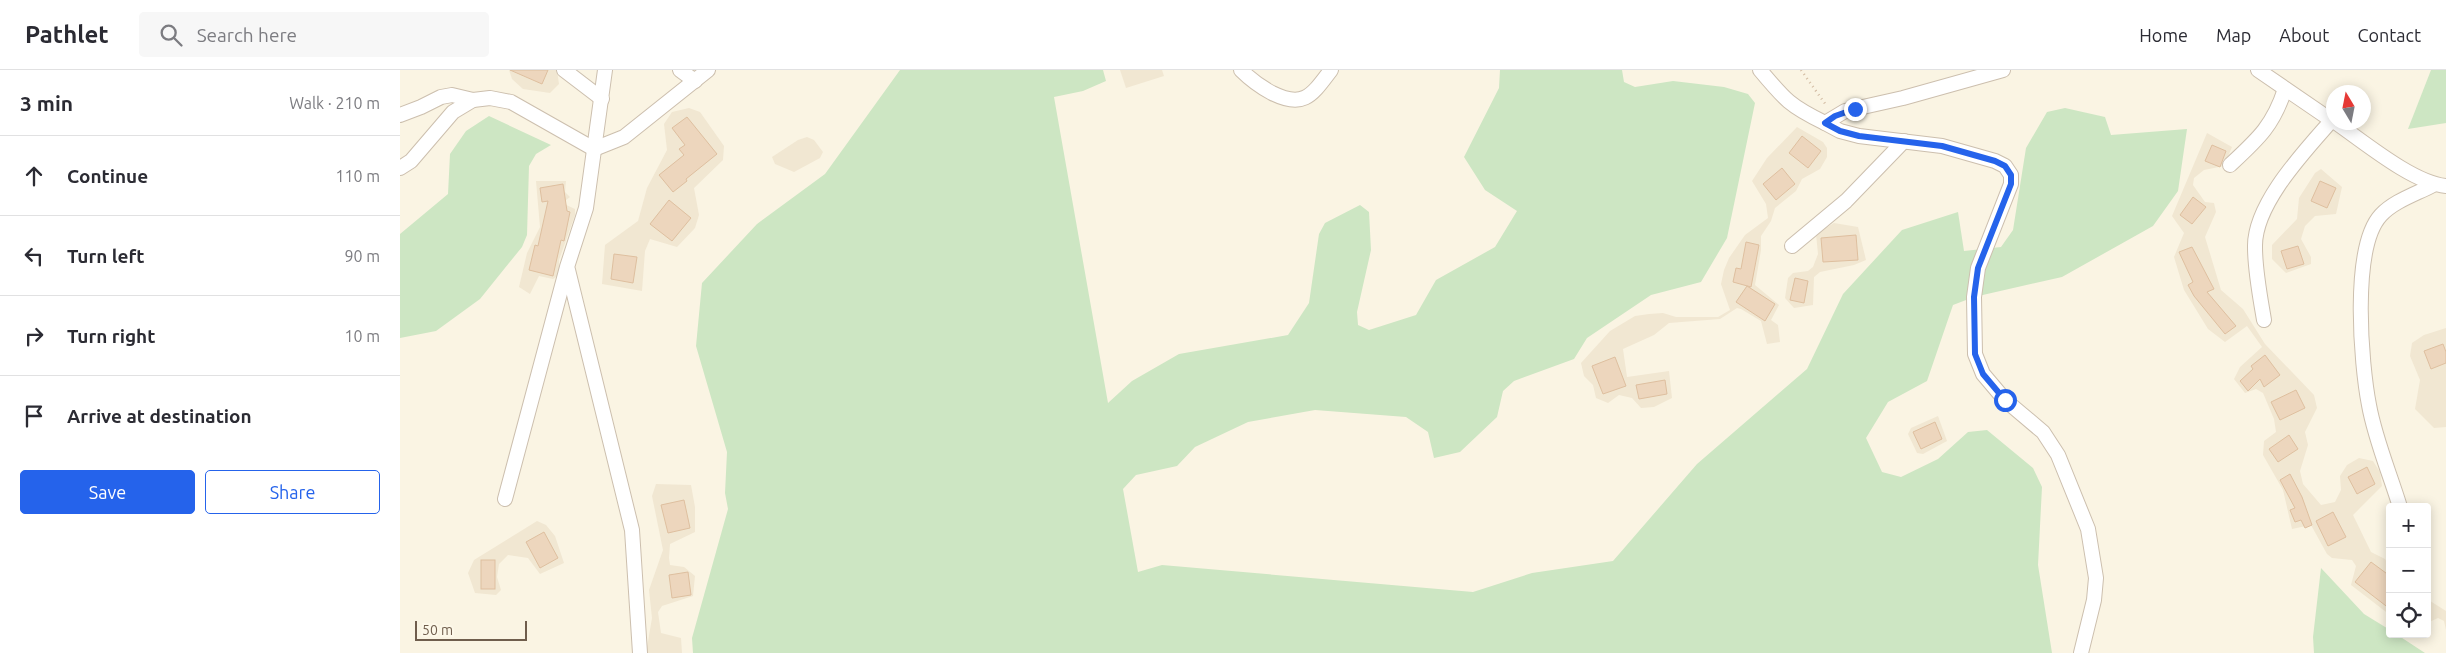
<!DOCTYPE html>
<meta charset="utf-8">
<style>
body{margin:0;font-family:Ubuntu,sans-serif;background:#f7f7f7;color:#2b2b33}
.controls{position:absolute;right:15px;bottom:15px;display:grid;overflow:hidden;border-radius:5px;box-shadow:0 2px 12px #0003}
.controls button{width:45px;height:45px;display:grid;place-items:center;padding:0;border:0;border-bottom:1px solid #e1e1e2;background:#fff;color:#2b2b33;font:25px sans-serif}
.compass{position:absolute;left:1926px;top:15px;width:45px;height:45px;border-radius:50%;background:#fff;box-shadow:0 2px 12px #0003;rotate:350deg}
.scale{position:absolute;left:15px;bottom:12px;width:112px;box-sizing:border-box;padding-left:5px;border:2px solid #6f5d4c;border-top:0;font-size:14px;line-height:18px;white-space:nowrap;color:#6f5d4c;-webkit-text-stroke:4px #fdf8e9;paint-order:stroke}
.stop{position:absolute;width:15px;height:15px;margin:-11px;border:4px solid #2563eb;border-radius:50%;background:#fff}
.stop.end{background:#2563eb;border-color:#fff;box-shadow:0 1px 5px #0008}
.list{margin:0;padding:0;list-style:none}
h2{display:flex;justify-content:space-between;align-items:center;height:65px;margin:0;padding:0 20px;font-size:21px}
h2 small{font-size:16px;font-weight:400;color:#7c7c81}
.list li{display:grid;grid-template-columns:32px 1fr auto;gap:15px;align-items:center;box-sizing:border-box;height:80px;padding:0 20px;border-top:1px solid #e1e1e2}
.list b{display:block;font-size:19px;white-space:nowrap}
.list em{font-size:16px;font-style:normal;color:#7c7c81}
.actions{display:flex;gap:10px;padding:15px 20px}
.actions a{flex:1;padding:11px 0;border:1px solid #2563eb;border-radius:5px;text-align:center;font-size:18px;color:#2563eb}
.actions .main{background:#2563eb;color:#fff}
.icon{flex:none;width:28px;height:28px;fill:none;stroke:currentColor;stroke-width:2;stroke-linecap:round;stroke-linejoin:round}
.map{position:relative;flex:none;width:2046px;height:583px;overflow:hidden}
header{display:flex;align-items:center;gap:30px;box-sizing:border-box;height:70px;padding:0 25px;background:#fff;border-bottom:1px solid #e1e1e2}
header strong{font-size:24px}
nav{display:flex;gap:28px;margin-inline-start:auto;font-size:18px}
.search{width:350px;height:45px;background:#f7f7f7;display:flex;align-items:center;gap:12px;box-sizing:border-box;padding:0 18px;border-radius:5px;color:#7c7c81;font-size:19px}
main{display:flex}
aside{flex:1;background:#fff}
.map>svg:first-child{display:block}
</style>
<header>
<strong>Pathlet</strong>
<div class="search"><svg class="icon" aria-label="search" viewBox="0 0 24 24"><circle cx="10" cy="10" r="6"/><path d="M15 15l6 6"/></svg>Search here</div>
<nav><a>Home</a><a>Map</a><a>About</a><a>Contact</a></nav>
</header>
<main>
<aside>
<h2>3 min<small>Walk · 210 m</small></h2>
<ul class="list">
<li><svg class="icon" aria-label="ahead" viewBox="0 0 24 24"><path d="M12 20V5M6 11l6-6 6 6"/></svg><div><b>Continue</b></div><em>110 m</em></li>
<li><svg class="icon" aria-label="left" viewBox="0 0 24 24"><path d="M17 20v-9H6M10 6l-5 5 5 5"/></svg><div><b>Turn left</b></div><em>90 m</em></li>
<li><svg class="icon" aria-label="right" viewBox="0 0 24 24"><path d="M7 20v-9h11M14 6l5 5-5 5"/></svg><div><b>Turn right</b></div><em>10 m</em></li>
<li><svg class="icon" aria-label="arrive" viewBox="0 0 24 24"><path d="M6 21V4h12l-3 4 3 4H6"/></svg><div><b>Arrive at destination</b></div></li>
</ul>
<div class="actions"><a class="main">Save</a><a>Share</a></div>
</aside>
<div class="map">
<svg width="2046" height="583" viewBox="0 0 2046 583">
<rect width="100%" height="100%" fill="#faf4e3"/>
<g fill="#f1e7d2">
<path d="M109 0H157L159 14 150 23 123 19 112 9Z"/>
<path d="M720 0H762L764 6 726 18Z"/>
<path d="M289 38 300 42 324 76 323 90 294 118 299 145 295 158 277 177 250 169 245 181 242 221 202 214 205 175 238 151 247 118 267 80 264 54 272 42Z"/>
<path d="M1397 57 1423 72 1427 78V87L1420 99 1402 109 1396 121 1375 138 1371 151 1361 166V180L1355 215 1379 235 1371 250 1378 255 1380 272 1367 274 1361 251 1341 239 1337 238 1320 249 1269 253 1254 265 1223 279 1227 307 1269 301 1272 328 1254 337 1241 338 1232 328 1219 325 1208 333 1196 328 1193 315 1184 306 1181 293 1210 261 1235 246 1249 244 1263 243 1276 247H1318L1330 240 1321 214 1324 200 1329 188 1345 165 1368 148 1366 134 1352 111 1367 88Z"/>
<path d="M1807 63 1832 77 1824 96 1804 100 1794 108 1793 115 1805 132 1814 133 1816 142 1805 167 1821 220 1843 239 1865 274 1914 325 1917 338 1905 362 1908 375 1900 401 1903 414 1921 435 1935 432 1941 420 1940 406 1947 395 1959 388 1973 391 1980 402 1982 416 1953 445 1971 482 1985 489 1990 499V545L1951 515 1956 496 1952 490 1932 488 1927 484 1911 455 1892 459 1883 420 1863 385 1864 371 1876 362 1874 349 1863 323 1856 319 1845 323 1834 309 1840 297 1862 277 1847 256 1825 272 1808 259 1784 220 1774 187 1784 163 1772 146Z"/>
<path d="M407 67 414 70 423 82 420 88 394 102 375 94 372 87 398 70Z"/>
<path d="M1921 99 1942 117 1936 144 1915 146 1905 156 1901 169 1911 187V194L1886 203 1872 189V175L1897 149 1899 128 1915 103Z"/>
<path d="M136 111H166L165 122 170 127 162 133 175 139V145L159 190V205L153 209 139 206 130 224 119 217 127 183 140 157Z"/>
<path d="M1434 153 1458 157 1466 190 1454 195 1420 202 1414 207 1413 235 1394 238 1385 228 1388 208 1393 203 1408 201 1413 197 1418 184 1416 164Z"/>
<path d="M2046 258V357L2034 358 2015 339 2020 310 2010 286 2012 273 2024 265Z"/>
<path d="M1538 346 1547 371 1523 384 1517 383 1508 364 1511 358Z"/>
<path d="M256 414 291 415 295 437V462L270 474 269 488 270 495 284 497 295 506 293 526 262 536 258 542 261 563 281 568 282 583H246L252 548 249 520 263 480 252 426Z"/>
<path d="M137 451 146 455 155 466 164 493 140 504 128 488 108 485 99 494 97 507 101 520 96 525 75 523 68 503 74 490Z"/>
<path d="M2027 529 2046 541V560L2044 551 2038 548 2027 553Z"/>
</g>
<g fill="#cde6c3">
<path d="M500 0H703L706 11 683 21 654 27 708 333 732 311 779 284 888 265 909 233 919 164 925 153 960 135 969 142 971 180 957 242 958 255 969 260 1016 245 1036 210 1095 177 1117 141 1085 120 1064 87 1099 18 1100 0H1222L1224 12 1235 17 1273 11 1324 17 1348 24 1355 33 1327 168 1301 212 1251 225 1187 268 1174 289 1114 311 1103 321 1097 347 1060 382 1034 388 1028 362 1006 347 915 340 848 352 795 377 777 396 736 405 723 419 738 502 762 495 1073 522 1132 503 1213 491 1297 394 1407 299 1443 224 1502 160 1558 142 1564 181 1601 177 1613 160 1626 78 1647 42 1665 38 1705 47 1711 65 1787 59 1778 121 1753 156 1662 207 1574 227 1553 235 1527 311 1488 332 1466 368 1482 402 1501 407 1538 389 1568 362 1587 360 1633 398 1642 417 1638 495 1652 583H293L292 568 328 439 325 423 327 382 296 276 302 213 357 154 425 104Z"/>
<path d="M2031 0H2046V53L2008 59Z"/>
<path d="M89 46 151 75 136 84 129 96 127 165 122 177 80 229 36 261 0 268V164L48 124 50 84 66 61Z"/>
<path d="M1921 498 1964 544 1990 560V564H1996L2025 583H1914L1913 567Z"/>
</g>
<g fill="#edd6bd" stroke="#debf9f">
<path d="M110 0H148L142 14Z"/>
<path d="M287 47 317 84 286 109 287 111 273 122 259 105 284 85 279 79 285 75 272 58Z"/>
<path d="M1402 66 1421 81 1408 98 1389 83Z"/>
<path d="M1812 75 1826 81 1820 97 1805 91Z"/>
<path d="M1382 98 1395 114 1376 130 1363 114Z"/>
<path d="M1920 111 1936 118 1927 138 1911 131Z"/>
<path d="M163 114 167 141 170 142 164 171 161 170 153 206 129 200 135 175 138 176 148 131 142 132 140 118Z"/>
<path d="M1793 127 1806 137 1792 154 1780 145Z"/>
<path d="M269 130 291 148 272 171 250 154Z"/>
<path d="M1456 165 1458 190 1423 192 1421 168Z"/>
<path d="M1346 172 1359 175 1351 217 1333 212 1336 198 1341 199Z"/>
<path d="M1898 176 1904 194 1887 199 1881 181Z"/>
<path d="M1792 177 1814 219 1807 222 1836 256 1825 264 1794 226 1788 215 1793 212 1779 182Z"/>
<path d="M214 184 237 187 233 213 211 209Z"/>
<path d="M1395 208 1408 211 1404 233 1390 230Z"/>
<path d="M1347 216 1375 234 1365 251 1336 232Z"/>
<path d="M2043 274 2046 282V293L2031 299 2024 281Z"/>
<path d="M1865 285 1880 305 1864 317 1860 309 1848 321 1840 311 1853 299 1851 296Z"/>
<path d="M1215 287 1226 316 1203 324 1192 296Z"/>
<path d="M1265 310 1267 324 1239 329 1236 315Z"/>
<path d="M1896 320 1905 338 1880 350 1871 332Z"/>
<path d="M1535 352 1542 369 1521 379 1513 362Z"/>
<path d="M1889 365 1898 379 1878 392 1869 379Z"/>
<path d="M1967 397 1975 414 1957 424 1948 407Z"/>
<path d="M1890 404 1902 427 1912 455 1905 458 1901 450 1895 452 1890 440 1895 438 1880 410Z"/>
<path d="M284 430 290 458 268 463 261 435Z"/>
<path d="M1933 442 1946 467 1928 476 1916 451Z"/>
<path d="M144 462 158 488 140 498 126 472Z"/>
<rect x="81" y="490" width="14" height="29"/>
<path d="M1971 492 1990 506V539L1955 512Z"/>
<path d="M288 502 291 525 272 528 269 505Z"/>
</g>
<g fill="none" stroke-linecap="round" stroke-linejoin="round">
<g stroke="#ccbfae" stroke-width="16">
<g id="street">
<path d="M164 0 202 29"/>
<path d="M280 0 295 11"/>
<path d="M841 0C851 10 859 16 872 23 904 39 912 25 931 0"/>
<path d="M1360 0C1385 30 1390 36 1425 53"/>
<path d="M1603 0 1503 28 1445 41 1425 53 1440 61 1459 66 1542 76 1595 91 1605 96 1611 105V114L1578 198 1574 227 1575 284 1583 304 1605 330 1643 362 1658 385 1688 459 1696 508 1694 530 1681 583"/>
<path d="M1858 0 1934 52"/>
<path d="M0 45 21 37 41 27 52 25 73 30 90 28 111 32 194 79 224 67 308 0"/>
<path d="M1935 52C1964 72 2013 113 2046 116"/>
<path d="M1830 95C1858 69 1873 56 1885 19"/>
<path d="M0 98 11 91 53 42 73 30"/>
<path d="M1392 176 1446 131 1504 71"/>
<path d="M168 200 232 460 240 583"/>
<path d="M1864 250C1860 226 1855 201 1855 177 1854 134 1905 81 1932 50"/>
<path d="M105 429 167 197 186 138 205 0"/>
<path d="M2000 437C1990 404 1975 369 1969 335 1961 294 1951 177 1981 145 1994 131 2016 124 2033 115"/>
</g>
</g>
<path stroke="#d1baa1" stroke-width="2.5" stroke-dasharray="1 4" stroke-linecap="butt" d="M1401 0 1426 35"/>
<use href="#street" stroke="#fff" stroke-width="14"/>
</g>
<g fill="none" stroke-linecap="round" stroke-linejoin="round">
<path stroke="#2563eb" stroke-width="6" d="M1455 39 1435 46 1425 53 1440 61 1459 66 1542 76 1595 91 1605 96 1611 105V114L1578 198 1574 227 1575 284 1583 304 1605 330"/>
</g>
</svg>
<div class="controls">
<button>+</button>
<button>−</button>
<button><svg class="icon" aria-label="locate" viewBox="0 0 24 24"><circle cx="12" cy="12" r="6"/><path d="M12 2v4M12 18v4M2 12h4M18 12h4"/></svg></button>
</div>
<svg class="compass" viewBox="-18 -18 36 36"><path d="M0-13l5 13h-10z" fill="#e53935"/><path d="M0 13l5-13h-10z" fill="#7c7c81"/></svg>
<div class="scale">50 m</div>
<div class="stop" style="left:1605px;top:330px"></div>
<div class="stop end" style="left:1455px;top:39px"></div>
</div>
</main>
